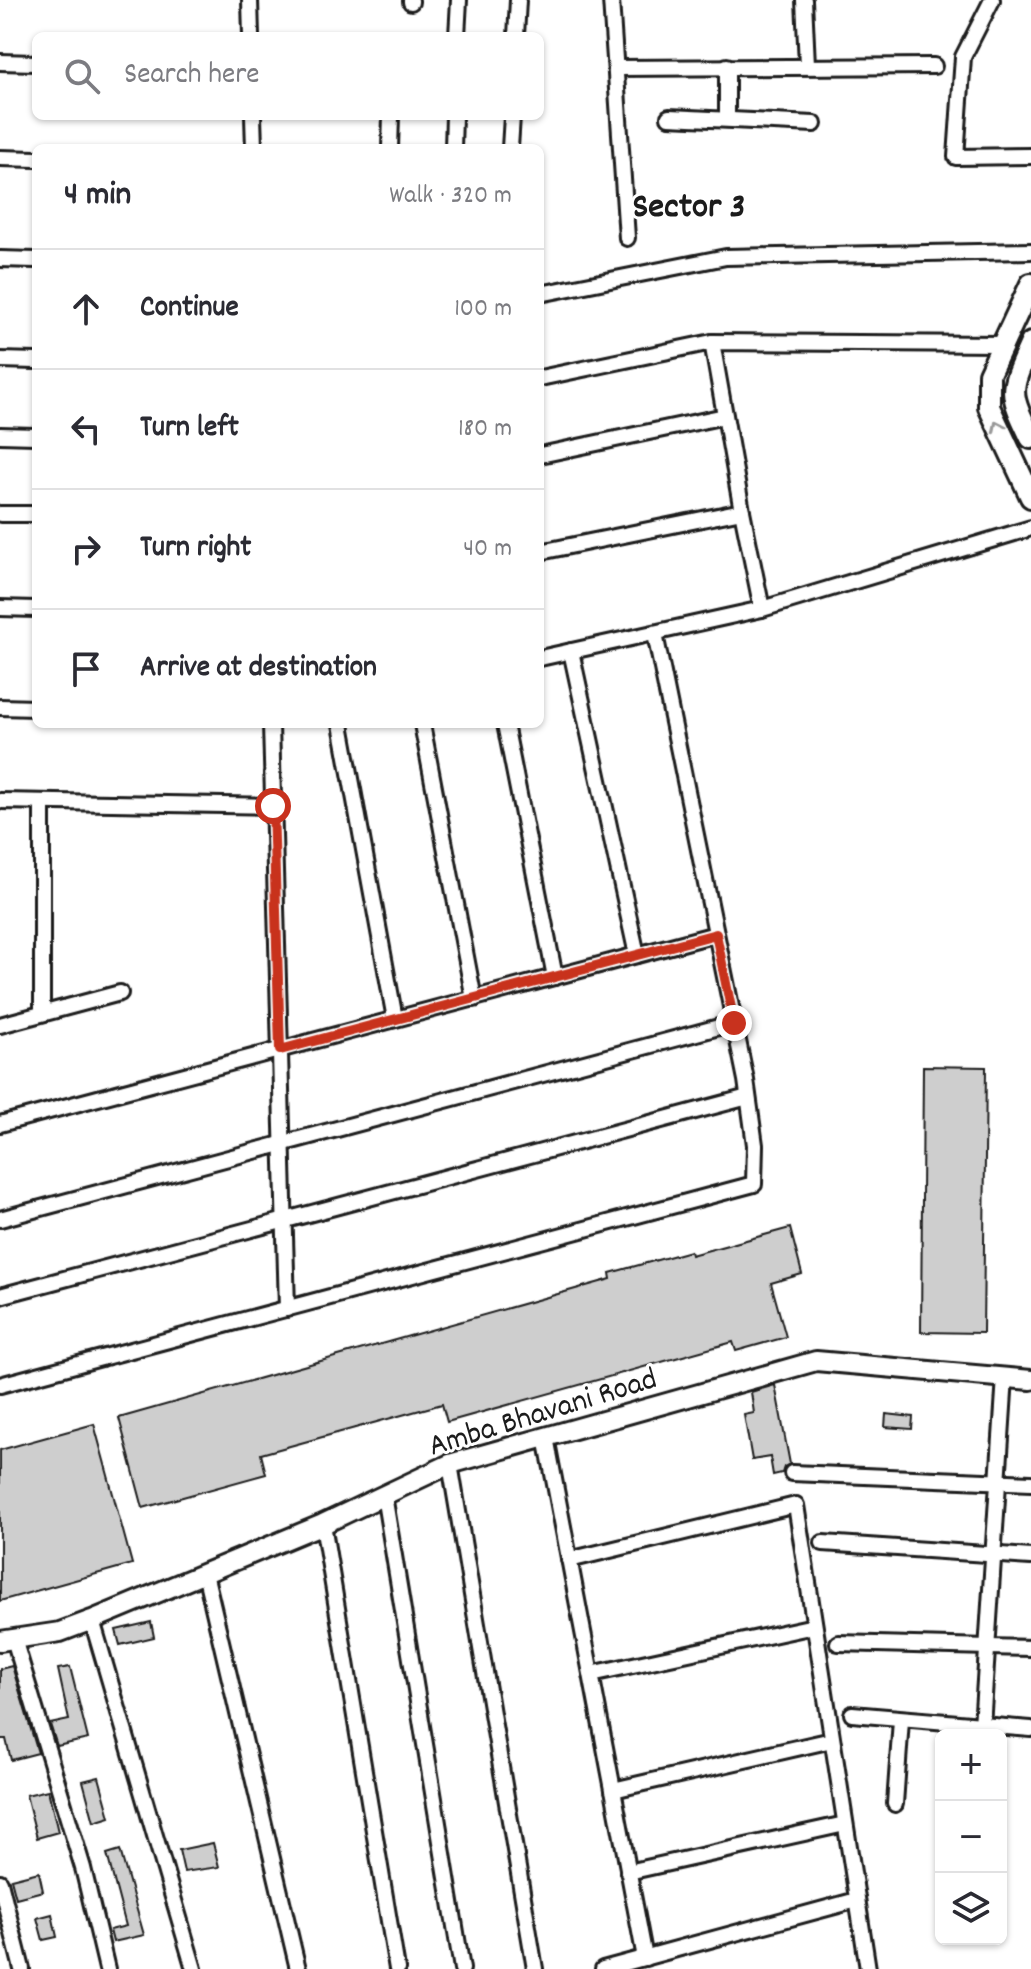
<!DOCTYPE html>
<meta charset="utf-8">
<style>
body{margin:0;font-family:Dekko,sans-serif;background:#f7f7f7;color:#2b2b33}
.controls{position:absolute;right:24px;bottom:24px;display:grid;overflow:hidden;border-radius:12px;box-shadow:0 2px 6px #0004}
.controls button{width:72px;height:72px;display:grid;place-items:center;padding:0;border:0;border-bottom:2px solid #e1e1e2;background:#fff;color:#2b2b33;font:40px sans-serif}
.stop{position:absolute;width:24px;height:24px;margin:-18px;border:6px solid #c8321e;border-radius:50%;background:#fff}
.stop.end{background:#c8321e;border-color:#fff;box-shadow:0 2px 8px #0008}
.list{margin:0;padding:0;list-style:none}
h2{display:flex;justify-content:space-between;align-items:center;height:104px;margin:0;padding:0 32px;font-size:34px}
h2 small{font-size:26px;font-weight:400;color:#7c7c81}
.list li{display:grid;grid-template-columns:52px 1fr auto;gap:24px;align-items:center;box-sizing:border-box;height:120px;padding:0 32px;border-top:2px solid #e1e1e2}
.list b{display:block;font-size:30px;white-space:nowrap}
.list em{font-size:26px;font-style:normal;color:#7c7c81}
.icon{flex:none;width:44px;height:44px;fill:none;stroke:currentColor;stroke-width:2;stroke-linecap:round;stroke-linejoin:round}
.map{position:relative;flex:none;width:1031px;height:1969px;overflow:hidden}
.search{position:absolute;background:#fff;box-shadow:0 2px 6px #0004;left:32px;top:32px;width:512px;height:88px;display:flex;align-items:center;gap:20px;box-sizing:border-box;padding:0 28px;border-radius:12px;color:#7c7c81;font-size:30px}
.panel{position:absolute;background:#fff;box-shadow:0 2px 6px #0004;left:32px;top:144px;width:512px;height:584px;border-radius:12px}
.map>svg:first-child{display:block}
</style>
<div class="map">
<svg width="1031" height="1969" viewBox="0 0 1031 1969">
<rect width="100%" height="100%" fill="#fff"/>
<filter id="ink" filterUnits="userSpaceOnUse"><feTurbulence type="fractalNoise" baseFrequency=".0125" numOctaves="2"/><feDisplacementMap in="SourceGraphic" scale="16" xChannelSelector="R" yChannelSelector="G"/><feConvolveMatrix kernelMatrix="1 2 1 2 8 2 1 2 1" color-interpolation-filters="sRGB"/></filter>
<g filter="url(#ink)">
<g fill="#cecece" stroke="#1c1c1c" stroke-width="2">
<path d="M923 1066 986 1067 983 1333 921 1332Z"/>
<path d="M790 1228 802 1274 771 1283 786 1337 736 1351 733 1342 447 1422 442 1404 261 1454 266 1474 143 1508 119 1418 611 1279 610 1273 690 1251 691 1255Z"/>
<path d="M775 1385 790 1464 784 1467 782 1473 773 1475 770 1457 752 1460 744 1415 754 1413 751 1392Z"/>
<path d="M886 1414 913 1417 912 1429 885 1427Z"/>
<path d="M94 1424 132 1564 0 1601V1450Z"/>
<path d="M151 1622 154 1637 120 1645 116 1630Z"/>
<path d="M12 1666 38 1753 11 1760 6 1739H0V1669Z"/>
<path d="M70 1667 88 1739 57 1746 50 1724 69 1720 58 1669Z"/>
<path d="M99 1777 110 1817 94 1822 83 1781Z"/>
<path d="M48 1790 58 1832 37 1838 26 1795Z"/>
<path d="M213 1843 219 1867 184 1872 179 1850Z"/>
<path d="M120 1850 144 1935 113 1942 110 1930 126 1926 107 1854Z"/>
<path d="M39 1872 43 1891 16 1898 11 1879Z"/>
<path d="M52 1914 57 1937 43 1940 37 1918Z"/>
</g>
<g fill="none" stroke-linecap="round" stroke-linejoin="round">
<g stroke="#1c1c1c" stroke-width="20">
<g id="minor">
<path d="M250 0 251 36"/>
<path d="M611 0 627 238"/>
<path d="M804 0 807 65"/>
<path d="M992 0 963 57 956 157 1031 156"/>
<path d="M411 2V0"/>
<path d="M457 36 459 0"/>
<path d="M516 36 518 0"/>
<path d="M0 62 36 63"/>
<path d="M727 66V119"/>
<path d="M616 68 934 66"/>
<path d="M253 116 254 148"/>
<path d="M669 117 814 124"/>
<path d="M390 148 391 116"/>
<path d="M453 148 454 116"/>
<path d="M510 148 512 116"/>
<path d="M0 158 36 159"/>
<path d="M0 259 36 260"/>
<path d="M540 294 726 257 1031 251"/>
<path d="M712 342 742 511 762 609"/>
<path d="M0 360 36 361"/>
<path d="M540 378 712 342 1003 344"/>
<path d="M0 435 36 436"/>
<path d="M540 455 725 416"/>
<path d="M0 514H36"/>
<path d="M540 552 742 511"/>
<path d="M0 608 36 609"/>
<path d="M571 651 637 955"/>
<path d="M540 658 762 609 1031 528"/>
<path d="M0 707 36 708"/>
<path d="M271 724 287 1309"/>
<path d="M341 724 395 1019"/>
<path d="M422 724 474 999"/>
<path d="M505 724 555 977"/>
<path d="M0 801 273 806"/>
<path d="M42 1013V802"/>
<path d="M0 1025 120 993"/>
<path d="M0 1124 716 934"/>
<path d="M0 1219 734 1023"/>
<path d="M0 1296 748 1097"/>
<path d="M0 1385 754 1184 755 1145 746 1080 655 634"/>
<path d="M546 1437 645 1958"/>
<path d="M450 1464 535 1969"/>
<path d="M792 1473 1031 1483"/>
<path d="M384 1495 462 1969"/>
<path d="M323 1524 397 1969"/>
<path d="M823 1543 1031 1557"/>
<path d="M569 1560 796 1505 868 1969"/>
<path d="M205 1573 298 1969"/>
<path d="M92 1620 194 1969"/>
<path d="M14 1639 83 1868 107 1969"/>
<path d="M838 1643 1031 1648"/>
<path d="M591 1674 814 1626"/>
<path d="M852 1714 1031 1729"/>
<path d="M982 1726 1005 1377"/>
<path d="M613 1790 832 1740"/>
<path d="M895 1804 901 1720"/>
<path d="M628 1872 845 1824"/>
<path d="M0 1882 22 1969"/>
<path d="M603 1969 857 1900"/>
</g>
</g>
<g stroke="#1c1c1c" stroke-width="24">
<path id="tertiary" d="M0 1641 60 1632 92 1620 323 1524 450 1464 816 1361 1031 1380"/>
</g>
<g stroke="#1c1c1c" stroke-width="26">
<g id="secondary">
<path d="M1031 284 989 374V407L1031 497"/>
<path d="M1031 343C1009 392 1008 390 1031 438"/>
</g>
</g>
<use href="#minor" stroke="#fff" stroke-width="14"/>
<use href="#tertiary" stroke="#fff" stroke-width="18"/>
<use href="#secondary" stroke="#fff" stroke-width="20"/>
</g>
<defs><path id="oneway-chevron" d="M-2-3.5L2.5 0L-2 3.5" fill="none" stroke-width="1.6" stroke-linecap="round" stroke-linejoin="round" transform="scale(2)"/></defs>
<use stroke="#999" href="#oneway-chevron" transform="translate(998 426) rotate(-115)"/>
</g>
<g fill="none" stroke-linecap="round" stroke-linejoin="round" filter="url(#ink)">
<path stroke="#c8321e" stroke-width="10" d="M273 806 280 1050 716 934 734 1023"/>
</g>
<g text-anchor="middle" stroke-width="6" stroke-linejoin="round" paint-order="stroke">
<g font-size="32" fill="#1c1c1c" stroke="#fff">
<text transform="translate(542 1410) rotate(-17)" y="11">Amba Bhavani Road</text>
</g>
<g font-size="36" font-weight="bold" fill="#1c1c1c" stroke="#fff">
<text x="689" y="216">Sector 3</text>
</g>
</g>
</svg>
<div class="controls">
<button>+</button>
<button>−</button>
<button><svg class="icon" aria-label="layers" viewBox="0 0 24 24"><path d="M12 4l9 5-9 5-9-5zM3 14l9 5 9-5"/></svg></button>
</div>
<div class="stop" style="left:273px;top:806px"></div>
<div class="stop end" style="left:734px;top:1023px"></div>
<div class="search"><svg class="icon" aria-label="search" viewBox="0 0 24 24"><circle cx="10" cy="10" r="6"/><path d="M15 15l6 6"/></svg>Search here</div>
<section class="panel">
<h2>4 min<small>Walk · 320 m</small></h2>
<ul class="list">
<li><svg class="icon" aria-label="ahead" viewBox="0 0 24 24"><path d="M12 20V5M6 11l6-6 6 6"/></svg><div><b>Continue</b></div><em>100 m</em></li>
<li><svg class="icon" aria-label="left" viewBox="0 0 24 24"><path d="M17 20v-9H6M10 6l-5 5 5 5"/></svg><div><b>Turn left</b></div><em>180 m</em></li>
<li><svg class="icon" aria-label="right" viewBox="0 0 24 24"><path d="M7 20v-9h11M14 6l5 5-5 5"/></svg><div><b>Turn right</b></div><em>40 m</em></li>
<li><svg class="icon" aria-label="arrive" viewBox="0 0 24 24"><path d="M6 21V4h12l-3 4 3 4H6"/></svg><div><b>Arrive at destination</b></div></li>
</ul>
</section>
</div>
